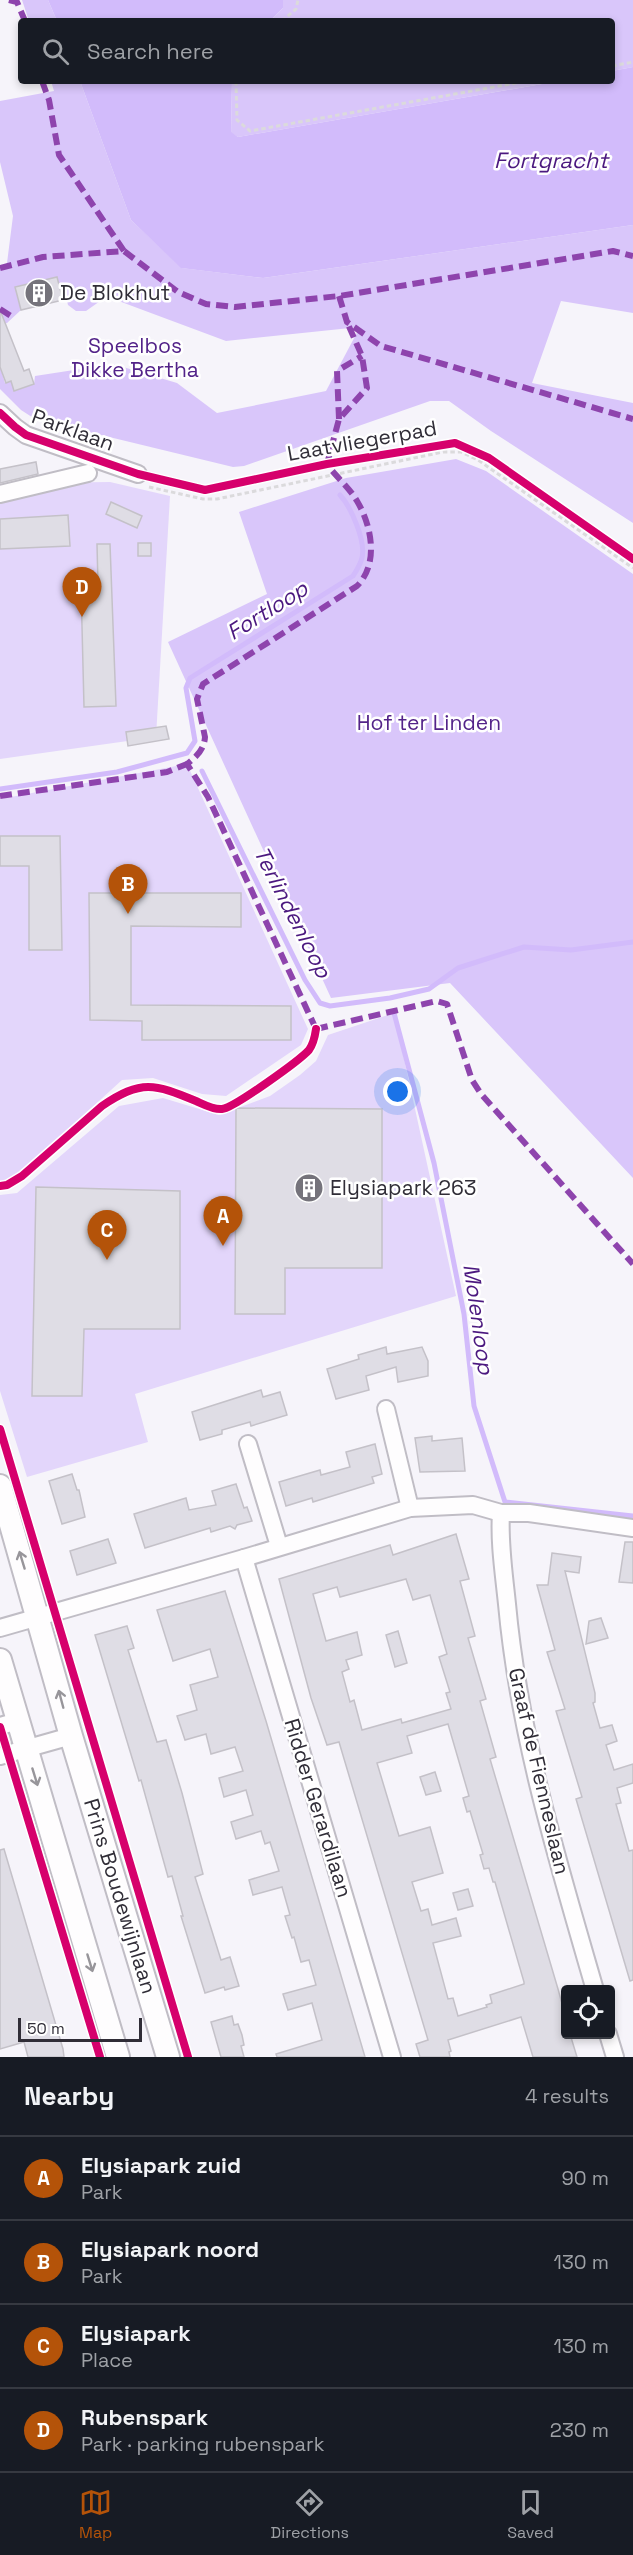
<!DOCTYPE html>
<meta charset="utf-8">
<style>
body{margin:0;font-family:"Space Grotesk",sans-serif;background:#20242c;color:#f1f3f6}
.controls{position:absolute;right:18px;bottom:18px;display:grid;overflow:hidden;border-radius:6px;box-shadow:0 3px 9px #0003}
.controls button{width:54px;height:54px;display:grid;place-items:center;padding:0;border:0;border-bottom:2px solid #363941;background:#171b24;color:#f1f3f6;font:30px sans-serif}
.scale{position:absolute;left:18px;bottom:15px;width:124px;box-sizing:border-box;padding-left:6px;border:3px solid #302d37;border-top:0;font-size:16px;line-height:21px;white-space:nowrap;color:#302d37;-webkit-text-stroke:4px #fff;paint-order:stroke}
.you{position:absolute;left:398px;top:1092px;width:21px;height:21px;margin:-15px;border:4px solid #fff;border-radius:50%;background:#1a73e8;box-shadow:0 0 0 9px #1a73e833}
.badge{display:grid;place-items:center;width:39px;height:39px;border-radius:50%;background:#b45309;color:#fff;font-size:20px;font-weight:700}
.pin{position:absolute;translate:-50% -50px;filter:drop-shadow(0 2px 3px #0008)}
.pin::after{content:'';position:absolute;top:32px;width:21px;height:18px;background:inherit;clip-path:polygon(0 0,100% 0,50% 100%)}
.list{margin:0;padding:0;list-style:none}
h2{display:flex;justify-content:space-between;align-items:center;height:78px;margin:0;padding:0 24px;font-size:26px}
h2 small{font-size:20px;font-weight:400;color:#9ea1a6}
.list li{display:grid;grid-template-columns:39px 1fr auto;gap:18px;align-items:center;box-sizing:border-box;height:84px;padding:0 24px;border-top:2px solid #363941}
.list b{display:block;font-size:22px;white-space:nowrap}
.list p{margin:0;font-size:20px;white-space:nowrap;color:#9ea1a6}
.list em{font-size:20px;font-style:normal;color:#9ea1a6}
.icon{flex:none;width:33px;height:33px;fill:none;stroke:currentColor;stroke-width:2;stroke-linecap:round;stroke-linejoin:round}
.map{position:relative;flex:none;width:633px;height:2057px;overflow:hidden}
.search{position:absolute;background:#171b24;box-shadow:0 3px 9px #0003;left:18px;right:18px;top:18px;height:66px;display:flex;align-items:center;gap:15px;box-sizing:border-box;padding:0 21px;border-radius:6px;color:#9ea1a6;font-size:22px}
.sheet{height:414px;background:#171b24}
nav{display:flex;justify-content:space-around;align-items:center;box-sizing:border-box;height:84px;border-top:2px solid #363941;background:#171b24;font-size:16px;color:#9ea1a6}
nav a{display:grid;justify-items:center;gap:3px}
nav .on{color:#b45309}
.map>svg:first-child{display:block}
</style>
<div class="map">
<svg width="633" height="2057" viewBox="0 0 633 2057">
<rect width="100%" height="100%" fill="#f6f4fa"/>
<g fill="#e3d6fb">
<path d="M110 482 170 496 156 737 0 759V489L33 483Z"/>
<path d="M187 764 308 1029 301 1045 226 1096 202 1094 153 1078 122 1080 7 1185 0 1186V799Z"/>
<path d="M394 1013 456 1296 135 1394 148 1442 27 1477 0 1391V1195L17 1193 119 1106 163 1098 219 1115 270 1096 300 1075 316 1061 328 1035Z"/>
</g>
<g fill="#d9c6fa">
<path d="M22 0H48L57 21H29Z"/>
<path d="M283 0H633V67L612 71V21H270L283 8Z"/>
<path d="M51 81H80L131 220 182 268 263 278 633 225V313L561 301 532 383 633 403V523L491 431 449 401H430L244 466 233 467 35 419 21 410 0 389V367L5 383 11 381 15 391 34 384 35 376 113 364 177 383 217 413 326 391 360 327 226 341 116 300 103 299 86 311H76L68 305 66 297 21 310 7 323 0 325V268L7 263 13 216 0 162V101L54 91Z"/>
<path d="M232 81H559L238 137 231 133Z"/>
<path d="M456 459 486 471 633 574V1178L450 983 331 998 168 642 267 594 239 512 346 478Z"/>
</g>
<g fill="#d2bbfb">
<path d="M48 0H283V8L270 21H57Z"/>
<path d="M633 67V225L263 278 181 268 131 220 80 81H232L231 132 238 137 559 81H612V71Z"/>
</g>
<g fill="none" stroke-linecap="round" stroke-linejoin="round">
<g stroke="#d2bbfb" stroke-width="5">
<path d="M202 771 305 980 320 1003 330 1006 390 998 429 989 458 968 524 947 571 950 633 942"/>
<path d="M0 789 117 772 187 753 195 741 186 688 190 678 353 576C357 570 360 565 362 558 366 541 351 507 340 495"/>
<path d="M394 1013 434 1163 464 1314 474 1406 505 1502 633 1516"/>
</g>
</g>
<g fill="#dfdde5" stroke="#c4c1c8" stroke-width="1.5" fill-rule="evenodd">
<path d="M57 277 63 300 21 310 15 287Z"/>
<path d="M0 310 24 371 29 369 34 384 14 391 11 381 6 383 0 367Z"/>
<path d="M36 462 38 474 0 483V469Z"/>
<path d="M111 502 142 516 137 528 106 514Z"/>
<path d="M68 515 70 546 0 549V519Z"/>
<rect x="138" y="543" width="13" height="13"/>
<path d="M97 544H110L116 706 84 707 81 586 98 585Z"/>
<path d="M166 726 169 739 128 746 126 732Z"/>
<path d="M0 836H60L62 950H29V866H0Z"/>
<path d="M89 893H241V927L131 926V1005L291 1006V1040H142V1021L90 1020Z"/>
<path d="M236 1108 382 1109V1268H285V1314H235Z"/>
<path d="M36 1187 180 1191V1329H84L82 1396H32Z"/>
<path d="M386 1347 387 1354 422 1347 428 1361V1376L398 1382 396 1367 366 1376 369 1390 336 1399 327 1369 359 1359 358 1355Z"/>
<path d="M261 1390 263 1397 280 1392 287 1415 251 1426 250 1422 222 1430V1434L200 1440 192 1412Z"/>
<path d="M432 1436V1441L462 1438 465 1471 420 1472 415 1438Z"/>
<path d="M375 1444 382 1474 372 1477 374 1483 313 1502 312 1498 286 1506 279 1482 320 1470 321 1475 350 1467 346 1452Z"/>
<path d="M72 1474 77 1490H79L85 1517 62 1524 49 1481Z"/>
<path d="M236 1484 244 1508 247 1507 252 1521 237 1525 235 1529 230 1526 211 1532 210 1528 145 1548 134 1514 186 1498 189 1510 216 1505 212 1491Z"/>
<path d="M456 1534 469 1579 460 1581 475 1636 468 1638 486 1699 480 1701 496 1757 490 1759 558 1989 566 2018V2034H570L577 2057H533L521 2017 448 2040 451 2051 449 2052 450 2057H420L416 2044 428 2040 339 1742 327 1745 311 1698 279 1579 390 1545 393 1555ZM406 1579 413 1600 430 1595 447 1654 439 1657 450 1692 446 1693 451 1709 402 1723 401 1719 362 1730 354 1700 350 1702 342 1672 349 1669 346 1660 362 1655 357 1632 326 1641 313 1594 337 1587 340 1597ZM448 1724 469 1796 463 1798 467 1812 470 1811 483 1854 480 1855 484 1869 489 1868 493 1882H495L524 1982V1984L490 1995 492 2003 486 2005 487 2007 458 2016 453 1998 448 1999 433 1943 461 1936 456 1918 432 1925 428 1909 421 1911 412 1882 443 1873 430 1827 399 1836 377 1763 412 1753 407 1736Z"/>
<path d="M108 1539 116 1563 77 1575 70 1551Z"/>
<path d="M625 1542H633V1583L619 1582Z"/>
<path d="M552 1553 581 1557 579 1573 565 1571 595 1693V1702L593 1703 600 1728 612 1725 617 1741 606 1745 614 1770 633 1764V1783L617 1788 621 1803 616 1804 629 1851 633 1850V1980L630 1981 576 1799 582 1797 556 1711 565 1709 547 1652 555 1650 537 1585H548Z"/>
<path d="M225 1591 266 1721 365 2057H277L276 2054 322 2040 312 2003 288 2010 283 1994 316 1985 309 1960 301 1962 294 1937 292 1938 285 1916 290 1915 282 1887 253 1895 249 1880 279 1871 270 1842 265 1844 261 1831 236 1839 231 1822 253 1815 246 1790 224 1797 219 1778 243 1771 235 1747 211 1754 206 1734 185 1740 177 1716 197 1710 190 1685 218 1677 210 1649 173 1661 157 1610Z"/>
<path d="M601 1618 608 1638 586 1644 589 1621Z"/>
<path d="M127 1626 134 1648 128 1650 157 1742 166 1740 182 1793 203 1874 195 1877 221 1960 230 1957 239 1986 225 1990 224 1987 205 1993 181 1916H183L172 1876 168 1877 141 1780 139 1781 95 1635Z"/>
<path d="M398 1631 407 1663 395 1667 386 1635Z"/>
<path d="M435 1772 441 1791 426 1795 420 1777Z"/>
<path d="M4 1849 63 2049 64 2057H28L24 2042 0 2049V1850Z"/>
<path d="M468 1889 473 1906 458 1910 453 1893Z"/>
<path d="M232 2016 234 2025 238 2024 242 2035 244 2045 241 2046 244 2057H221L211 2022Z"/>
</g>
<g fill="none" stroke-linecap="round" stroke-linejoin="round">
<g stroke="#c0bdc5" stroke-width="20">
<g id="minor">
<path d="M0 413 15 427 26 435 138 474"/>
<path d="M0 494 88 473"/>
<path d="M386 1409 410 1508"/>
<path d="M248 1444 279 1546"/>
<path d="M501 1513C499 1543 504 1574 507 1604 519 1736 558 1862 595 1990"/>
<path d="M244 1558 392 2057"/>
<path d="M0 1628 244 1558 410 1508 473 1505 501 1513H529L633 1528"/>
<path d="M0 1726 18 1721"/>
<path d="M0 1756 71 1736"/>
<path d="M608 2034 615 2057"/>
</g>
</g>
<g stroke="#c0bdc5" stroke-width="26">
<g id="secondary">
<path d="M0 1486 71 1736 168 2057"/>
<path d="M0 1660 118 2057"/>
</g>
</g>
<g stroke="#dbdadc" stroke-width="3" stroke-dasharray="4.5 3" stroke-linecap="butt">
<path d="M282 21 296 9 298 0"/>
<path d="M612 66 633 62"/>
<path d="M236 81 237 120 250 131 527 81"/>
<path d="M149 487 203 499H217L443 452H461L478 460 633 568"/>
</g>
<use href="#minor" stroke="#fefdfe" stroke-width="16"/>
<use href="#secondary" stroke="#fefdfe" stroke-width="22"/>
<g stroke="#8e44ad" stroke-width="6" stroke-dasharray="12 6" stroke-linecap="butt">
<path d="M9 0 17 2 25 21"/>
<path d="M42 81 49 100 59 155 124 251"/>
<path d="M0 268 43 257 124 251 178 292 206 304 235 307 339 296 613 251 633 256"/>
<path d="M339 296 347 322 381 346 633 419"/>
<path d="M0 309 11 316"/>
<path d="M339 419 337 371 362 356"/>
<path d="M0 796 167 772 187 764"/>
<path d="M316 1029 208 797 187 764C197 756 204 750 205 737L197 699 203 684 357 586C379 564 372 526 357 501 349 487 336 477 327 464L339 419 367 388 362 356 347 322"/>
<path d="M316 1029 437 1001 447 1004 472 1080 481 1094 633 1264"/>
</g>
<g stroke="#fff" stroke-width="11">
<g id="cycleway">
<path d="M0 413 15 427 26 435 138 474 205 490 327 464 455 443 489 458 633 559"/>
<path d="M0 1186 7 1185 22 1176 102 1106C141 1079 155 1084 196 1101 203 1104 214 1110 222 1109 234 1108 300 1060 309 1050 314 1043 315 1036 316 1029"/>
<path d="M0 1429 188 2057"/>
<path d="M0 1727 100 2057"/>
</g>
</g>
<use href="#cycleway" stroke="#d6006c" stroke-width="8"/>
</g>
<defs><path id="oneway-shaft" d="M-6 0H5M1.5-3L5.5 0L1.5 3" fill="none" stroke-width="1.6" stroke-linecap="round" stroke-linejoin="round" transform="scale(1.5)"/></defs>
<g stroke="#97959a">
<use href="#oneway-shaft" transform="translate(22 1560) rotate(-107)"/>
<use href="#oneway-shaft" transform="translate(61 1699) rotate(-105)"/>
<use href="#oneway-shaft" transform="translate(35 1777) rotate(73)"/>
<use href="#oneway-shaft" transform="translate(90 1963) rotate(73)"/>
</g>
<defs>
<g id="building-disc" transform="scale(1.5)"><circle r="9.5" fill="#75737b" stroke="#fff"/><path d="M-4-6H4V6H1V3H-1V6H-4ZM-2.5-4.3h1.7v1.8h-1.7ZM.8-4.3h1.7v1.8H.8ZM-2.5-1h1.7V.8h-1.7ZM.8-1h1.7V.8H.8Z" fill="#fff"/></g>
</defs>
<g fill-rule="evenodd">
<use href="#building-disc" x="39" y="293"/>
<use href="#building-disc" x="309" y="1188"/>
</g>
<g text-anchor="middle" stroke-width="5" stroke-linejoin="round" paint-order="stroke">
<g font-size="21" fill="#302d37" stroke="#fff" text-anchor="start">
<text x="60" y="300">De Blokhut</text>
<text x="330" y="1195">Elysiapark 263</text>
</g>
<g font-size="21" fill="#532389" stroke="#fff">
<text x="135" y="353">Speelbos<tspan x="135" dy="24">Dikke Bertha</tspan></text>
<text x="429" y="730">Hof ter Linden</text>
</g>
<g font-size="21" fill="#302d37" stroke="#fff">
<text transform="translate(73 430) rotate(20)" y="7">Parklaan</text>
<text transform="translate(362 441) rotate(-10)" y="7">Laatvliegerpad</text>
<text transform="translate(539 1771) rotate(77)" y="7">Graaf de Fienneslaan</text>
<text transform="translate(318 1808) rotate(73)" y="7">Ridder Gerardilaan</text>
<text transform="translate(120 1896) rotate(73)" y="7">Prins Boudewijnlaan</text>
</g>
<g font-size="22" font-style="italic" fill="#4b187f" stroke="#fff">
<text x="551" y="168">Fortgracht</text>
<text transform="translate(267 610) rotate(-32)" y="8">Fortloop</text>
<text transform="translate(293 912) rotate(63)" y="8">Terlindenloop</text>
<text transform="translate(479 1319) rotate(82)" y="8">Molenloop</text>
</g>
</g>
</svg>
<div class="controls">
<button><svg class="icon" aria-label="locate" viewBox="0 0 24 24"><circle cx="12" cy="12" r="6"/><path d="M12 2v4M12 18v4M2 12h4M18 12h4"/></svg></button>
</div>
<div class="scale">50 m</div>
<div class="you"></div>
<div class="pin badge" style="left:223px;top:1246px">A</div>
<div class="pin badge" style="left:128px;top:914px">B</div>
<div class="pin badge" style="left:107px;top:1260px">C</div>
<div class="pin badge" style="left:82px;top:617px">D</div>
<div class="search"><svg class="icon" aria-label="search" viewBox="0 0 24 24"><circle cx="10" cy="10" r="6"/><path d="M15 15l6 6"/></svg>Search here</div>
</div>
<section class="sheet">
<h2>Nearby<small>4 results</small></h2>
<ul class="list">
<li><span class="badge">A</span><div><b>Elysiapark zuid</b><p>Park</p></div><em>90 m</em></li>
<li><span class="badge">B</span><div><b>Elysiapark noord</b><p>Park</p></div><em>130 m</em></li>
<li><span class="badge">C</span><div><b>Elysiapark</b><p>Place</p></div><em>130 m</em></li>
<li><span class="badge">D</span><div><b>Rubenspark</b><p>Park · parking rubenspark</p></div><em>230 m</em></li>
</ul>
</section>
<nav>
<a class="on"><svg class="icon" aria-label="map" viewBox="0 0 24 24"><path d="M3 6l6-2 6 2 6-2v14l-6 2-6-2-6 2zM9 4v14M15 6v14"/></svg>Map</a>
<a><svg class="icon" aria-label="directions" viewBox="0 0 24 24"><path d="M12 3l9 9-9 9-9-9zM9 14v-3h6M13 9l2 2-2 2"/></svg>Directions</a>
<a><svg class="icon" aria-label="saved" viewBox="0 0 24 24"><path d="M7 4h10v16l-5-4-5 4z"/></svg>Saved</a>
</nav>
